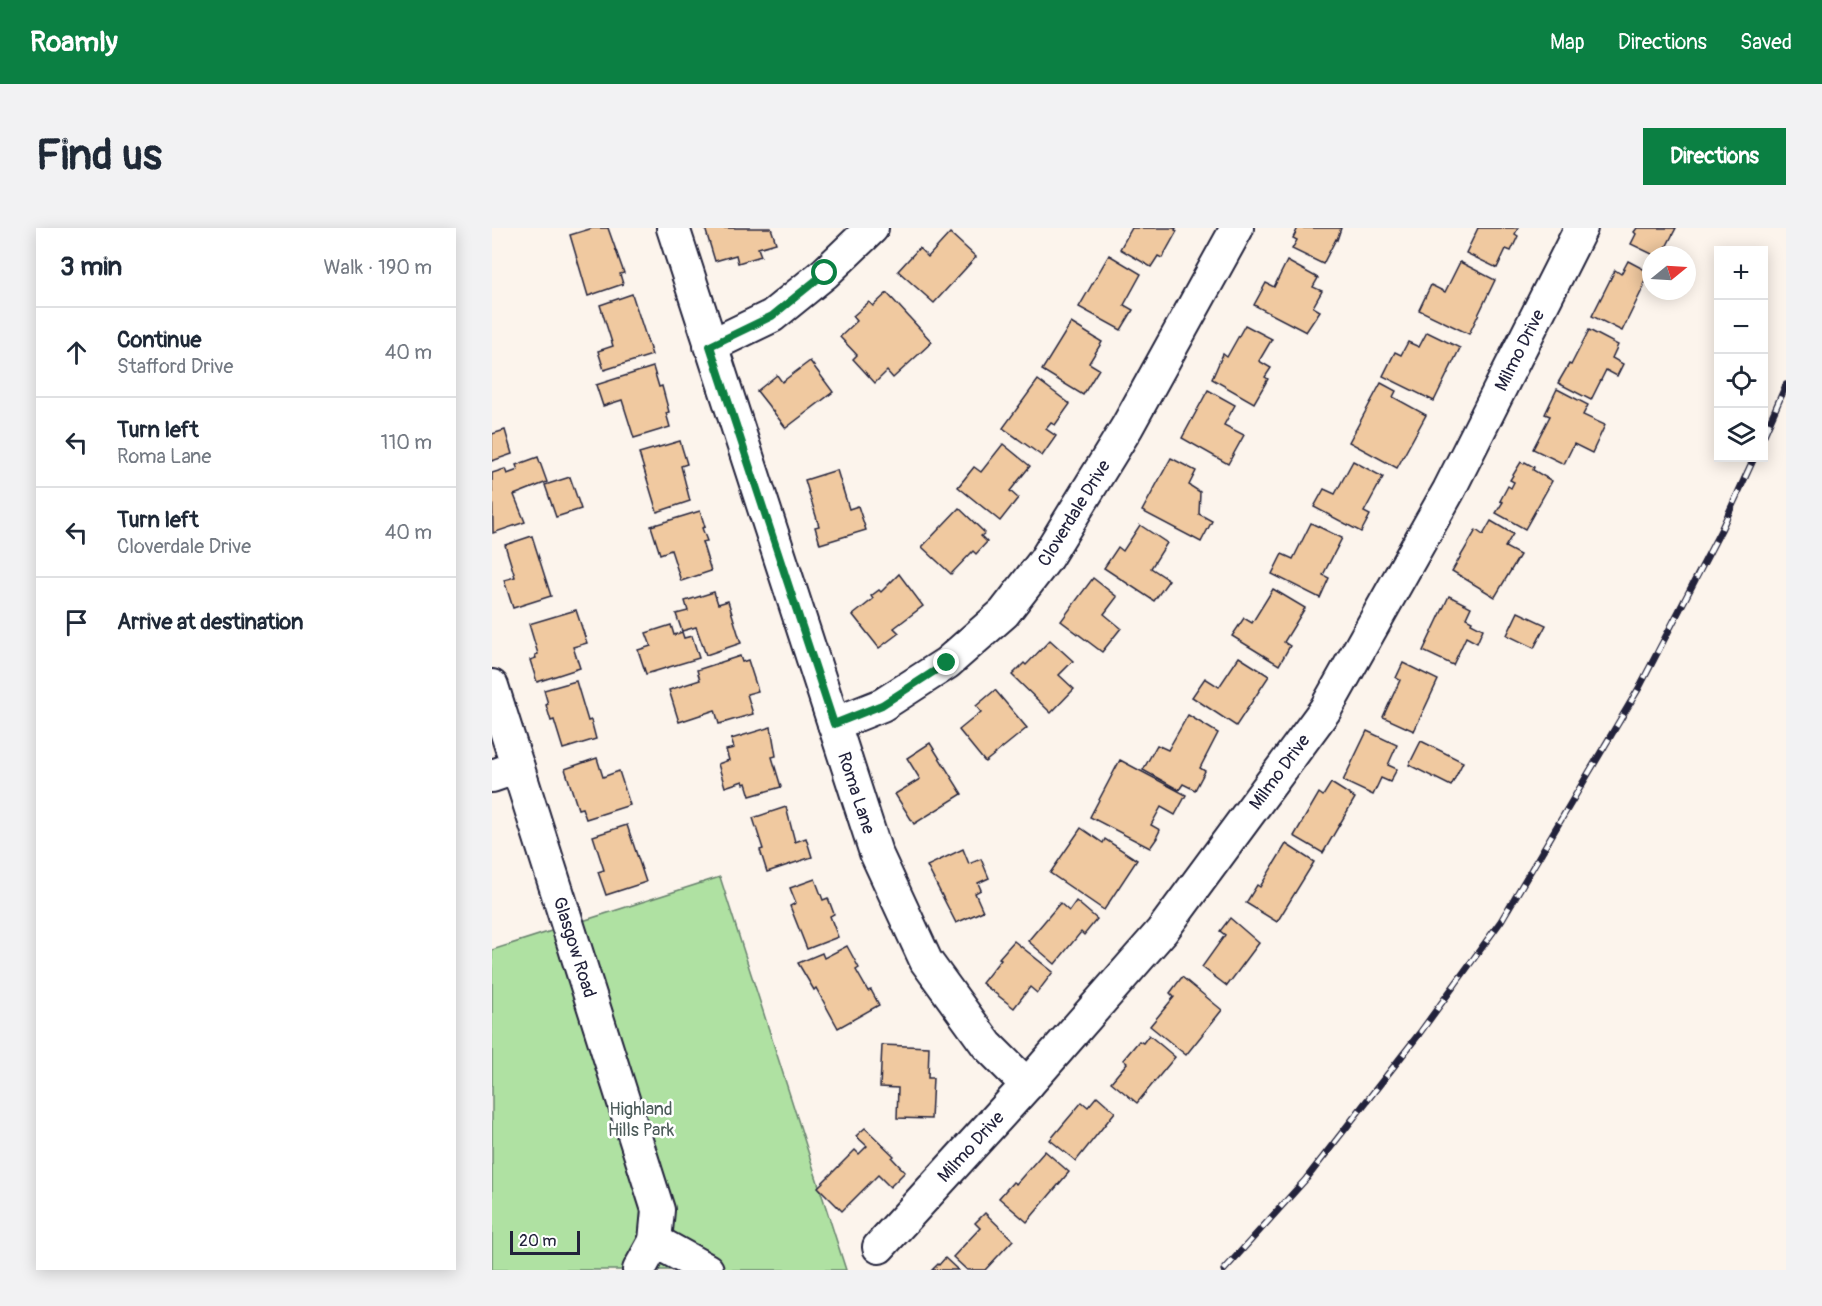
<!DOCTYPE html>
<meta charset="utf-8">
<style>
body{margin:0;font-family:Pangolin,sans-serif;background:#f2f2f3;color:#1f2937}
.controls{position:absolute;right:18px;top:18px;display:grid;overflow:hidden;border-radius:0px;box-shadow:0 3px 15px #0003}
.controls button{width:54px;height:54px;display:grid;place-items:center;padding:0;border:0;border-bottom:2px solid #e0e1e3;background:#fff;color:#1f2937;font:30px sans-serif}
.compass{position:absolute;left:1150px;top:18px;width:54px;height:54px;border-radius:50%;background:#fff;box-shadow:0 3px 15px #0003;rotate:72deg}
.scale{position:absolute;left:18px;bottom:15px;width:70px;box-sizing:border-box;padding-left:6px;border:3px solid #22223b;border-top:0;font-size:16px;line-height:21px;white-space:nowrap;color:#22223b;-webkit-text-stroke:4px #fff;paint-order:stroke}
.stop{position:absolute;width:18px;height:18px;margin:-14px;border:4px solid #0b8043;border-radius:50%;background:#fff}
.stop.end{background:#0b8043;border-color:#fff;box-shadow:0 2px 6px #0008}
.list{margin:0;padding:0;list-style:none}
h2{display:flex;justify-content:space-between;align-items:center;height:78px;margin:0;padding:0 24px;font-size:26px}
h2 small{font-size:20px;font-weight:400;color:#747a83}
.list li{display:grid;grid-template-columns:39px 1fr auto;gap:18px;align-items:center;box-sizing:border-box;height:90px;padding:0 24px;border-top:2px solid #e0e1e3}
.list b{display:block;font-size:22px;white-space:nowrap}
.list p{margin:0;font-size:20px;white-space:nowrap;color:#747a83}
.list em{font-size:20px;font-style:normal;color:#747a83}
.icon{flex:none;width:33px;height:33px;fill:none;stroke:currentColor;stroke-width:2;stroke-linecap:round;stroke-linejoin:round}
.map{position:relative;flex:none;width:1294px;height:1042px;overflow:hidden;border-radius:0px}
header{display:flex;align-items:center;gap:36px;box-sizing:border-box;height:84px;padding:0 30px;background:#0b8043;color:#fff}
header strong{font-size:28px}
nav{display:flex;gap:33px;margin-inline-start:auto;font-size:21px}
.intro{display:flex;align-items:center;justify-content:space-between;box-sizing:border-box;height:144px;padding:0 36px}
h1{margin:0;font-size:42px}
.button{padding:15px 27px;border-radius:0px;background:#0b8043;color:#fff;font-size:21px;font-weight:700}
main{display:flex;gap:36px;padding:0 36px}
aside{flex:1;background:#fff;border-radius:0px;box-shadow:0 3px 15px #0003}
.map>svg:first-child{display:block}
</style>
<header>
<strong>Roamly</strong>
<nav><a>Map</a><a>Directions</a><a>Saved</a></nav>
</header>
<div class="intro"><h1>Find us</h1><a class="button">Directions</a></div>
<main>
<aside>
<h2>3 min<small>Walk · 190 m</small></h2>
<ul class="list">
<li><svg class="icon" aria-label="ahead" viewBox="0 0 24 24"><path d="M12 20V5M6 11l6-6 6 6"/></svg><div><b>Continue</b><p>Stafford Drive</p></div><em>40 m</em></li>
<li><svg class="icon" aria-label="left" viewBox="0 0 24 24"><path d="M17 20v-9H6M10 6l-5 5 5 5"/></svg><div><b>Turn left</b><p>Roma Lane</p></div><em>110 m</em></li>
<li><svg class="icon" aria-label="left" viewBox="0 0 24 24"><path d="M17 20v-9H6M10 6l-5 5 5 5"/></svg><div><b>Turn left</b><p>Cloverdale Drive</p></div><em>40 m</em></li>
<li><svg class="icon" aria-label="arrive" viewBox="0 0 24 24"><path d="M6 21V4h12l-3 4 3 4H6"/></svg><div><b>Arrive at destination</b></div></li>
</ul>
</aside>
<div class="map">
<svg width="1294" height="1042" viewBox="0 0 1294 1042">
<rect width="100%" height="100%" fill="#fcf4ec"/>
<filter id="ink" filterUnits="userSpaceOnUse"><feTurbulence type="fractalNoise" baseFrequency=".0167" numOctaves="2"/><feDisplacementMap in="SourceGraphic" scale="12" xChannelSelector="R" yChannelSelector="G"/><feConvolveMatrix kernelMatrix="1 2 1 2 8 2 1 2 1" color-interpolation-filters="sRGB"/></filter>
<g filter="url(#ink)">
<path fill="#afe1a2" stroke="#68826e" stroke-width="1.5" d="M228 649 354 1042H0V722Z"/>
<g fill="#f0c9a0" stroke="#22223b" stroke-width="1.5">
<path d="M101 0H116L132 45 128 46 131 56 96 68 78 7Z"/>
<path d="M213 0H279L284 15 266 20 269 28 246 35 244 27 223 33Z"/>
<path d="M640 0H684L683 2 685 3 670 30 666 28 659 39 628 21Z"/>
<path d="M806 0H849L845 12 844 11 831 36 800 21 805 12 801 10Z"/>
<path d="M986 0H1026L1023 6 1026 8 1019 23 1014 21 1005 40 974 25Z"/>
<path d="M1145 0H1184L1170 27H1162L1139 16 1144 6 1142 4Z"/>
<path d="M458 5 484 29 442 75 406 43 427 20 436 29Z"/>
<path d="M617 27 649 46 632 77 641 82 629 102 587 79Z"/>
<path d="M795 33 826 50 821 59 830 63 821 79 828 83 814 104 762 77 774 55 782 59Z"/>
<path d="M1136 33 1157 44 1151 57 1152 58 1130 103 1100 88 1123 42 1129 46Z"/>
<path d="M968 34 1003 52 977 106 927 82 939 57 953 64Z"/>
<path d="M395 65 440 114 401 150 395 143 383 155 361 131 365 127 348 109 365 93 361 88 377 74 381 78Z"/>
<path d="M140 66 160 127 112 142 106 123 121 118 108 77Z"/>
<path d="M579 95 610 114 597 135 607 141 591 167 550 142Z"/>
<path d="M753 97 780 111 767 133 779 140 773 149 776 151 762 175 720 151 731 126 735 129Z"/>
<path d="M1097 102 1126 117 1120 130 1131 136 1125 148 1114 142 1099 172 1066 155 1077 136 1079 137Z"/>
<path d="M935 104 968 120 942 173 891 148 903 124 909 127 916 114 927 119Z"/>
<path d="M318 133 341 164 294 200 265 163 285 147 290 154Z"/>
<path d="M161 139 167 159 170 158 177 184 174 185 178 199 142 210 130 172 111 178 104 157Z"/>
<path d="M546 152 578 176 563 197 559 195 554 201 564 208 550 228 511 200Z"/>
<path d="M889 155 904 163 901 169 934 187 905 240 857 214Z"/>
<path d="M1065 161 1096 177 1091 187 1113 197 1100 225 1082 216 1072 236 1041 221 1058 188 1053 186Z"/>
<path d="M716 162 743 177 732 197 752 207 736 236 690 210Z"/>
<path d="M13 202 20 226 0 233V206Z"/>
<path d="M188 213 195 236 189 238 198 273 165 284 147 225Z"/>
<path d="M511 216 538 238 518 263 526 270 508 293 466 259 482 239 489 244Z"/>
<path d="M46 229 55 254 22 267 33 294 1 305 0 245 13 241 15 246 26 242 24 237Z"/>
<path d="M679 230 704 243 697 257 708 264 707 286 720 293 709 314 650 283Z"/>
<path d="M861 233 891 249 872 284 878 287 869 304 822 279 832 261 843 266Z"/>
<path d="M1029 234 1032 236 1033 234 1042 239 1041 242 1060 253 1033 301 1004 285 1011 274 1008 273 1016 258 1019 260 1022 254 1018 252Z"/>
<path d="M345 242 357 281 366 278 374 302 328 316 323 299 327 298 313 252Z"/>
<path d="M78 249 89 281 64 289 53 257Z"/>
<path d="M467 280 493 305 489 308 495 314 484 326 481 323 459 346 430 319Z"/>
<path d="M208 283 213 299 210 300 215 313 210 314 219 343 189 353 179 322 168 326 159 298Z"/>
<path d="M999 293 1021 306 1013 319 1028 327 1003 369 960 343 984 302 991 307Z"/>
<path d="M819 295 850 310 831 347 837 350 828 370 780 346 790 326 801 331Z"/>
<path d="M648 297 675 315 659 340 677 352 662 373 612 340 626 319 631 323Z"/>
<path d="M40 308 59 368 21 380 12 352 23 349 13 317Z"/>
<path d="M407 346 431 378 402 400 407 405 387 420 361 387 381 371 379 368 387 362 389 364Z"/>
<path d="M601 350 625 369 612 386 629 400 610 424 569 393Z"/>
<path d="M781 361 813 380 792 414 798 418 787 437 740 408 752 390 760 395Z"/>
<path d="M222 364 226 376 236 373 249 415 214 427 204 399 190 403 184 386 196 383 193 373Z"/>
<path d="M957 368 979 379 974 390 980 393 979 395 991 401 985 415 974 409 961 437 931 423Z"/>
<path d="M84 382 95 415 81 419 88 440 45 454 38 432 44 430 43 427 46 426 37 396Z"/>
<path d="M1026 384 1054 397 1042 420 1015 407Z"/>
<path d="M179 397 182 407 190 404 192 410 200 408 207 430 154 446 146 422 159 418 154 405Z"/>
<path d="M558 412 581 433 567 447 582 461 559 485 520 447 532 435 534 437Z"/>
<path d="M248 428 250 434 256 432 266 463 255 466 261 486 227 496 223 482 187 494 177 462 208 452 205 442Z"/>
<path d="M747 429 777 448 744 498 700 469 713 450 727 459Z"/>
<path d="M911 435 946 452 922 503 891 489 908 452 904 450Z"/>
<path d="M84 453 96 493 99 492 104 511 71 521 62 492 59 493 54 477 56 476 52 462Z"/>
<path d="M503 462 535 500 493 534 467 502 489 484 484 478Z"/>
<path d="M696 487 726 505 708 540 713 543 703 562 691 556 687 562 651 542 665 517 676 522Z"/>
<path d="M279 499 284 528 280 529 289 559 258 568 254 555 252 556 251 553 233 559 226 536 237 532 234 522 242 520 239 511Z"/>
<path d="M875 503 905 517 896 537 905 541 898 554 889 550 881 567 851 553Z"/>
<path d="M929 513 971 534 959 558 917 537Z"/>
<path d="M438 515 470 566 422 596 403 566 428 551 415 530Z"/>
<path d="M105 530 111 549 127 543 138 577 94 591 90 580 86 581 73 541Z"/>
<path d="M628 532 694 567 683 587 669 579 659 597 668 602 664 610H665L658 620 598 589Z"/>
<path d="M839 555 863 570 831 625 802 608 827 565 831 568Z"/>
<path d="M294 579 303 614 314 610 320 629 275 644 268 622 271 621 261 590Z"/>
<path d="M135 597 154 654 114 667 106 644 112 642 101 608Z"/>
<path d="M589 600 611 615 613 611 645 632 612 682 558 645Z"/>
<path d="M794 616 822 634 785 694 754 675 765 657 768 659Z"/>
<path d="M471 621 477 636 489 631 497 650 486 655 489 662 483 665 491 683 464 695 435 638Z"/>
<path d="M323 651 331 672 336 670 342 686 338 688 346 709 315 721 298 678 304 675 298 660Z"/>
<path d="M584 673 605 691 592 707 589 704 563 736 536 713 568 675 577 683Z"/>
<path d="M738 690 767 715 735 758 710 739 733 707 728 703Z"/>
<path d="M522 713 561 744 545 765 538 759 522 780 490 755 509 731 507 730Z"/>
<path d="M355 718 367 740 364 742 376 763 379 762 387 777 346 800 324 760 322 762 306 735 330 725 332 730Z"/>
<path d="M690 749 730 782 694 827 658 798 682 769 678 765Z"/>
<path d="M657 807 683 829 645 875 619 854 635 835 631 832 647 813 651 815Z"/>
<path d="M390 817 437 819 436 850H441L439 891 405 890 406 860 388 859Z"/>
<path d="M605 868 623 884 584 933 558 912 590 874 596 879Z"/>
<path d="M373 900 402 928 400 930 413 944 398 959 386 947 350 983 326 959 363 922 367 926 375 918 364 908Z"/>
<path d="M553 923 577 944 535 994 507 970 521 954 524 956Z"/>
<path d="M493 985 521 1012 493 1042H475L461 1029 488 1000 483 995Z"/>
<path d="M453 1030 466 1042H440L446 1036 447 1037Z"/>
</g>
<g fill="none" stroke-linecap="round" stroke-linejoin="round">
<g stroke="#22223b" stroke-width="36">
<g id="minor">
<path id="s1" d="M181 0 384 625 434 733 495 817 535 857"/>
<path d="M218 118 280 88 333 45 380 0"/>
<path id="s2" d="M0 458 166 982 163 1013"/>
<path id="s3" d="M342 496 390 477 455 435 512 385 553 332 635 199 745 0"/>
<path d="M0 548 26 539"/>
<path id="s4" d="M387 1019 535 857 670 703 833 482 957 262 1089 0"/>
<path d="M147 1042 163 1013 215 1042"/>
</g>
</g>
<use href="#minor" stroke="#fff" stroke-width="32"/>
<g stroke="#22223b" stroke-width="7">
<g id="rail">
<path d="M1272 207 1294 157"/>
<path d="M732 1042 814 951 927 806 1009 693 1147 460 1229 302 1262 230"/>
</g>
</g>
<use href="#rail" stroke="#fff" stroke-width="4.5" stroke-dasharray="14" stroke-linecap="butt"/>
</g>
</g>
<g fill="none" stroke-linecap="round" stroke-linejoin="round" filter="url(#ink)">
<path stroke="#0b8043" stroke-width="8" d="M333 45 280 88 218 118 342 496 390 477 455 435"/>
</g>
<g text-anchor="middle" stroke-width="5" stroke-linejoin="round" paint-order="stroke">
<g font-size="18" fill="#22223b" stroke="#fff">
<text dy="6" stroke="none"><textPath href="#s4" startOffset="1108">Milmo Drive</textPath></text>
<text dy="6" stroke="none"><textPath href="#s3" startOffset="327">Cloverdale Drive</textPath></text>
<text dy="6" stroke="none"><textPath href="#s4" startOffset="622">Milmo Drive</textPath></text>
<text dy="6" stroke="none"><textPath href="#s1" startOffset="594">Roma Lane</textPath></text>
<text dy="6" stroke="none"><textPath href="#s2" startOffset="274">Glasgow Road</textPath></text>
<text dy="6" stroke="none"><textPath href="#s4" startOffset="136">Milmo Drive</textPath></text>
</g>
<g font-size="18" fill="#4c5b5a" stroke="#fff">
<text x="149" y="887">Highland<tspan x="149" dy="21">Hills Park</tspan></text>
</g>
</g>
</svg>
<div class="controls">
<button>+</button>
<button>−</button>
<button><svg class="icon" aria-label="locate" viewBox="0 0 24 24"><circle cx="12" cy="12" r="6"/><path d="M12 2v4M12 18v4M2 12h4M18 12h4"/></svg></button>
<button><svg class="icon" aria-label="layers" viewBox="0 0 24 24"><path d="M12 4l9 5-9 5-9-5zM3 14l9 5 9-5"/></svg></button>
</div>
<svg class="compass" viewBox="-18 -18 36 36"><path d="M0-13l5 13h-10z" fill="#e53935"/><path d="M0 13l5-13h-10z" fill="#747a83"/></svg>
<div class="scale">20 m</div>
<div class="stop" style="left:333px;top:45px"></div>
<div class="stop end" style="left:455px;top:435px"></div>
</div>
</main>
